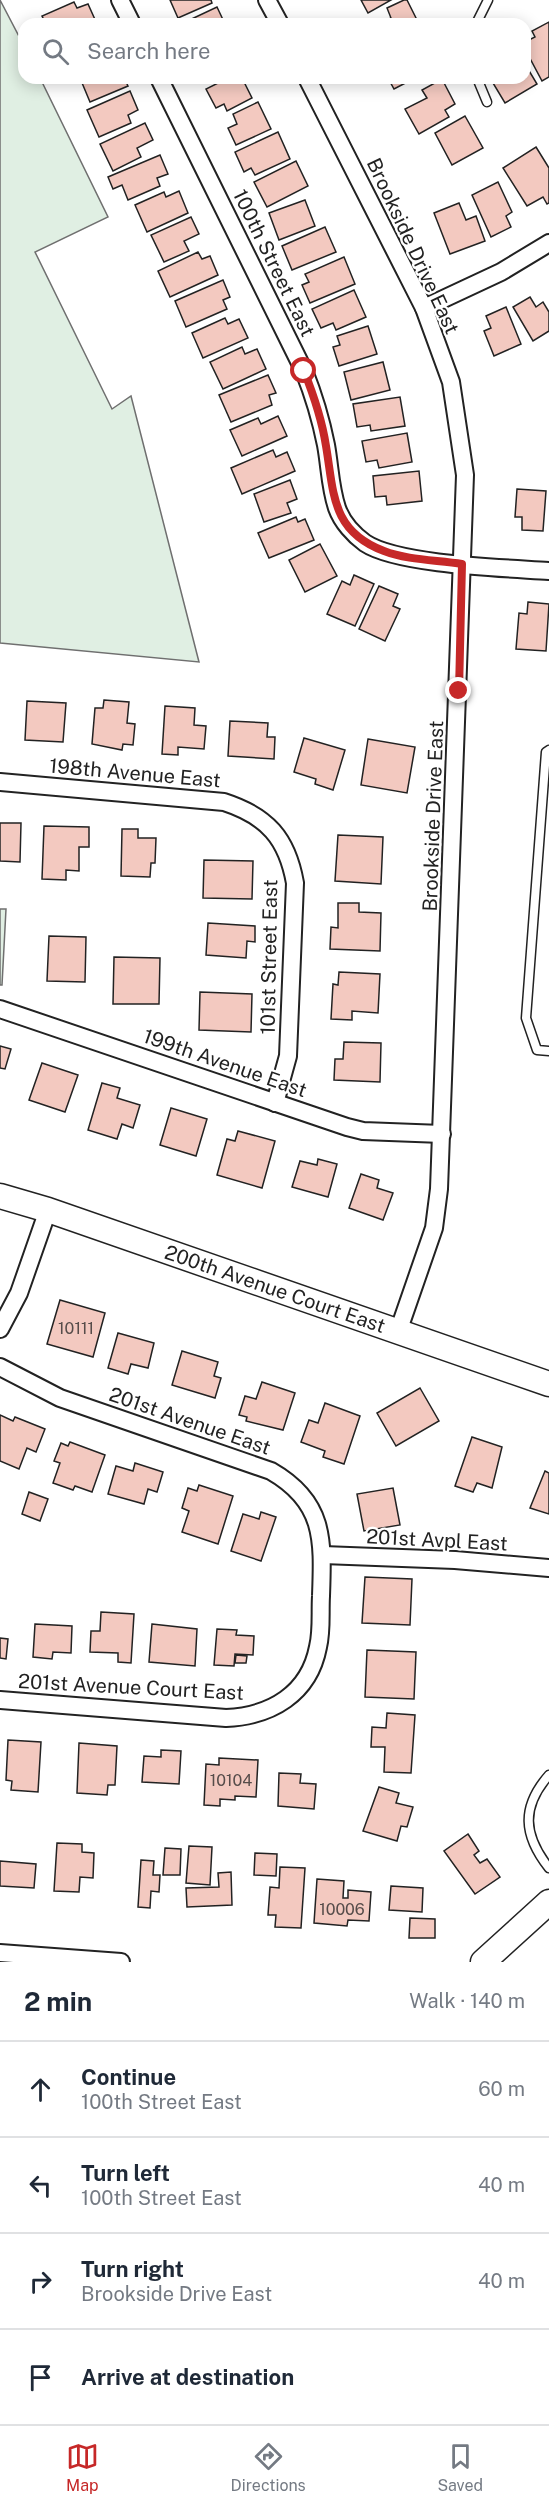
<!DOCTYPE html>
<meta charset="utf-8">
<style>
body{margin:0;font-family:"Public Sans",sans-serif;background:#f6f6f7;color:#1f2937}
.stop{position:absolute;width:18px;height:18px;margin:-14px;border:4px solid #c62828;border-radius:50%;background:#fff}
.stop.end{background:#c62828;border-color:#fff;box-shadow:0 2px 6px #0008}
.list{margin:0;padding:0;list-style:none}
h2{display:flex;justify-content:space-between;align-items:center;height:78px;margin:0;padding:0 24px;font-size:26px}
h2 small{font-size:20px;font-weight:400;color:#747a83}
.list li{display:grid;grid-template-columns:39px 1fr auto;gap:18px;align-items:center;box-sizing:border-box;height:96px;padding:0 24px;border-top:2px solid #e0e1e3}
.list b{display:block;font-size:22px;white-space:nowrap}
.list p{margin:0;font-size:20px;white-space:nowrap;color:#747a83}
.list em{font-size:20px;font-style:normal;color:#747a83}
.icon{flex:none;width:33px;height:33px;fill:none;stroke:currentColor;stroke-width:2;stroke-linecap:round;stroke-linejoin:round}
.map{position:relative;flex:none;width:549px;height:1962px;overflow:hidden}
.search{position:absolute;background:#fff;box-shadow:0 3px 15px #0003;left:18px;right:18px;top:18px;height:66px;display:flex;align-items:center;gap:15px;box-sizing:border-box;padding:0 21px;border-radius:18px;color:#747a83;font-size:22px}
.sheet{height:462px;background:#fff}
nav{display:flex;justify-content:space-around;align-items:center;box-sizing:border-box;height:84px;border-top:2px solid #e0e1e3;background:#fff;font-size:16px;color:#747a83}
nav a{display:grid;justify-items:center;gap:3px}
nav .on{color:#c62828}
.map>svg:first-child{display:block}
</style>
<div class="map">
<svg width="549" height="1962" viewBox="0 0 549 1962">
<rect width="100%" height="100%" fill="#fff"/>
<g fill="#e0efe3" stroke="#6f6f6f" stroke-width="1.5">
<path d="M0 0 24 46V78H40L108 217 35 252 112 409 131 396 199 662 0 643Z"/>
<path d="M0 909H6L2 985H0Z"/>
</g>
<g fill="#f3c9c0" stroke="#222" stroke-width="1.5">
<path d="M170 0H211L212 3 178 18Z"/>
<path d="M361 0H391L368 13Z"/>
<path d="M404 0H407L419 24H378L391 18 387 8Z"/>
<path d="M74 2 77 8 88 4 97 24H46L42 16Z"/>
<path d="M217 7 225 24H181Z"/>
<path d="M549 22V77L542 81 525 49V42L535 37 532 31Z"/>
<path d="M525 64 537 84 505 103 490 78H525Z"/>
<path d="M80 78H124L128 86 90 102Z"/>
<path d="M228 78H242L252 98 227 111 224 104 216 108 206 89Z"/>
<path d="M388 78H415L394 89Z"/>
<path d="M442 79 455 104 445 110 449 117 419 134 405 109 427 98 422 90Z"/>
<path d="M130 91 138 110 128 115 131 123 99 137 87 110Z"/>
<path d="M258 102 271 129 236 145 228 128 237 124 233 114Z"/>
<path d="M465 116 483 148 452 165 435 133Z"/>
<path d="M145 123 153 140 137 148 141 157 113 171 100 144Z"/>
<path d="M278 132 290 159 255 175 251 168 244 172 235 152Z"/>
<path d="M536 147 549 168V203L547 204 543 197 527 206 503 168Z"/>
<path d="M160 155 168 174 157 178 160 186 128 200 122 185 113 189 108 177Z"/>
<path d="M296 161 308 186 267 207 254 182Z"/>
<path d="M498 182 512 212 506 216 511 227 491 237 472 195Z"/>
<path d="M179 191 188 213 147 232 135 205 164 192 166 197Z"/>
<path d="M305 200 315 226 279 240 269 213Z"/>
<path d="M459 203 466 220 476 216 485 241 450 254 434 213Z"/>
<path d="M191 217 199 234 184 241 189 251 164 262 151 235Z"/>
<path d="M325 227 336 252 292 270 282 246Z"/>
<path d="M198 252 202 259 210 256 218 275 170 297 158 271Z"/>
<path d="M344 257 355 284 310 303 302 285 309 282 305 274Z"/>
<path d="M223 280 230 297 223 300 227 309 186 327 175 301Z"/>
<path d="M354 290 366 317 336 330 333 323 321 328 312 309Z"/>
<path d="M530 297 536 307 543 302 549 312V331L533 341 513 307Z"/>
<path d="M506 307 521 344 494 356 484 331 491 328 486 316Z"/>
<path d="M225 318 228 324 239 319 248 338 203 358 192 333Z"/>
<path d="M368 326 377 354 339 366 333 347 340 345 337 336Z"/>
<path d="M242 347 245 354 257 349 266 369 223 389 210 362Z"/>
<path d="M383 362 390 390 351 400 344 372Z"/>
<path d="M268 375 276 393 269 395 272 405 231 422 219 395Z"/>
<path d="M400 397 405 426 371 431 370 425 357 427 353 404Z"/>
<path d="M278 416 287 436 242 456 230 430 258 418 261 424Z"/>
<path d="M407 433 412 462 379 468 377 460 366 462 362 441Z"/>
<path d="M273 450 276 457 287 452 295 471 242 494 231 468Z"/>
<path d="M419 471 422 501 387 505 386 496 375 497 373 476Z"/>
<path d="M290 480 297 499 287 503 291 513 264 522 254 494Z"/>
<path d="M517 489 546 491 543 531 522 530V517H515Z"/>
<path d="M296 517 298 522 305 519 314 540 269 558 258 533Z"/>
<path d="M320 544 337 576 305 592 289 560Z"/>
<path d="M354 575 374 584 355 626 327 614 342 581 350 585Z"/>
<path d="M379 586 398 594 393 606 400 609 385 641 359 629Z"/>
<path d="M528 602 549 604 546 651 516 649 519 613 527 614Z"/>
<path d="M104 700 129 702 127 723 135 724 133 745 123 744 122 750 92 744 95 708H103Z"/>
<path d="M27 701 66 703 63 742 25 740Z"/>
<path d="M165 706 195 708 194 725 206 726 204 749 178 747V755L162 754Z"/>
<path d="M230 721 268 723 267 737H275L274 759 228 756Z"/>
<path d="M304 738 345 750 333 790 315 784 316 779 294 772Z"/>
<path d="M368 739 415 747 407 793 361 785Z"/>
<path d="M0 823H21L20 862 0 861Z"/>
<path d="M44 826 89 827V847H79V871L66 870V880L42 879Z"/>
<path d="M122 829H138V838H156L155 863H151L150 877 121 876Z"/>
<path d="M338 835 383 837 381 884 335 881Z"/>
<path d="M204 860 253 861 252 899 203 898Z"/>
<path d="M338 903H359V912L381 913 380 951 330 949 331 927 338 928Z"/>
<path d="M208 923 255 926V942L247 941 246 958 206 955Z"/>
<path d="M49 936 86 937 85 982 47 981Z"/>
<path d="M114 957 160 958 159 1004H113Z"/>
<path d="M339 972 380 974 378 1013 352 1011V1020L331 1019 333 984 338 985Z"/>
<path d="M200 992 252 994 251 1032 199 1030Z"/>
<path d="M344 1042 381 1043 380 1082 334 1080 335 1059H343Z"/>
<path d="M0 1046 11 1049 5 1069 0 1068Z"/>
<path d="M42 1063 78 1075 65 1112 29 1100Z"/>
<path d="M102 1083 120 1088 117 1098 140 1105 133 1128 122 1124 117 1139 88 1130Z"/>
<path d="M171 1108 207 1119 196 1156 160 1145Z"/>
<path d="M238 1131 275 1141 262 1188 217 1175 227 1139 235 1141Z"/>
<path d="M318 1159 337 1164 328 1197 292 1187 300 1161 317 1165Z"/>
<path d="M361 1174 379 1180 377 1188 393 1193 383 1220 349 1208Z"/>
<path d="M60 1300 105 1313 93 1357 47 1344Z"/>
<path d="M118 1333 154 1343 148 1368 131 1364 128 1374 108 1368Z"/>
<path d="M182 1351 218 1362 214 1376 221 1378 215 1398 172 1385Z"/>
<path d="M262 1382 295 1393 283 1430 246 1421 247 1417 239 1415 245 1396 256 1399Z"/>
<path d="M420 1388 439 1421 396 1446 377 1413Z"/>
<path d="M325 1403 360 1416 344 1464 323 1457 325 1451 301 1442 309 1420 318 1423Z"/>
<path d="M0 1415 13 1421 15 1417 45 1429 36 1452 27 1448 19 1469 0 1461Z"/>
<path d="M472 1437 502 1447 492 1488 477 1483 473 1492 455 1486Z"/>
<path d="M70 1442 105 1455 92 1492 75 1486 73 1490 53 1483 60 1463 54 1461 61 1443 68 1446Z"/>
<path d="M135 1463 163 1472 157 1492 148 1489 144 1504 108 1494 116 1466 133 1471Z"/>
<path d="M545 1471 549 1473V1514L530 1508Z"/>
<path d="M199 1485 233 1496 218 1544 182 1532 189 1511 182 1508 188 1488 197 1491Z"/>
<path d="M393 1488 400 1525 364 1531 357 1494Z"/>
<path d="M29 1492 48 1499 40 1521 22 1514Z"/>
<path d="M261 1512 276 1517 261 1561 231 1551 243 1514 259 1519Z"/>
<path d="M365 1577 412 1579 410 1625 362 1623Z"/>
<path d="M101 1612 134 1614 131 1663 118 1662V1653L90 1652 91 1631H100Z"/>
<path d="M35 1624 72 1626 71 1653 53 1652 52 1659 33 1657Z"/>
<path d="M152 1624 197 1629 195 1666 149 1662Z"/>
<path d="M217 1629 237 1630 236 1635 254 1636 253 1655 235 1654 234 1666 214 1665Z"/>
<path d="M0 1638 8 1639 6 1659 0 1658Z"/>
<path d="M367 1650 416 1652 414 1699 365 1697Z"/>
<path d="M236 1655 247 1656 246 1663H235Z"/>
<path d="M387 1713 415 1715 411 1773 384 1772 385 1747H371L372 1727 386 1728Z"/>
<path d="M8 1740 41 1742 38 1792 11 1790 12 1781 6 1780Z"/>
<path d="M79 1743 117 1746 115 1785H108L107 1795 77 1793Z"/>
<path d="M161 1750 181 1751 179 1784 142 1782 144 1756 161 1757Z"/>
<path d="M219 1758 258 1760 256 1797 235 1796V1800L220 1799V1806L204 1805 206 1764 219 1765Z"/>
<path d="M279 1773 301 1774 300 1783 316 1784 314 1809 278 1806Z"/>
<path d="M379 1787 399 1793 396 1803 413 1807 407 1827 401 1826 397 1841 363 1831Z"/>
<path d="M468 1834 479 1851 474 1855 480 1863 487 1859 500 1877 475 1894 444 1851Z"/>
<path d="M57 1843 82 1844V1852L94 1853 93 1878 80 1877 79 1892 54 1891Z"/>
<path d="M189 1846 212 1847 210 1885 186 1883Z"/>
<path d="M165 1848 181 1849 180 1875H163Z"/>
<path d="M255 1853 277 1854 276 1876 254 1875Z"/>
<path d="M141 1860 154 1861 153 1875H160L159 1892 151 1891 150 1908 138 1907Z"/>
<path d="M0 1861 36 1864 34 1888 0 1886Z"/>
<path d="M280 1867 305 1868 301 1928 275 1927 276 1915H268L270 1887 279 1888Z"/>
<path d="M231 1872 232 1905 187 1907 186 1888 219 1887 218 1873Z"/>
<path d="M317 1879 344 1881 343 1898H348V1890L371 1892 369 1921 348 1920 347 1926 314 1923Z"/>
<path d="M391 1886 423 1888 422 1912 389 1910Z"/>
<path d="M410 1918 435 1919V1938H409Z"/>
</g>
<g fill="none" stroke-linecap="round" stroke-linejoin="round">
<g stroke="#222" stroke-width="11">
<g id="lane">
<path d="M476 24 488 0"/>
<path d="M477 78 487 102"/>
<path d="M549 750 546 752 526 1018 537 1050 549 1051"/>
<path d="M549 1775C521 1807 523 1835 549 1868"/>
</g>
</g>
<g stroke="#222" stroke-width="20">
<g id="street">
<path d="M120 0 132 24"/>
<path d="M267 0 280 24"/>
<path d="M159 78 304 371C314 396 321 420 326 445 330 467 330 487 337 508 342 522 354 535 365 543 398 565 507 568 549 571"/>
<path d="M307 78 424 308 451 382 465 475 439 1189 434 1228 398 1332"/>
<path d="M424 308 501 272 549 243"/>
<path d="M0 782 224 802C267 816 287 838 295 883L288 1056 275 1103"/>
<path d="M0 1009 347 1127 363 1131 442 1134"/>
<path d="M0 1329 19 1293 48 1210"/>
<path d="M0 1367 60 1398 271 1471C325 1502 323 1540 321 1596 320 1613 322 1631 318 1647 309 1694 271 1716 226 1718L0 1700"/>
<path d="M323 1555 455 1560 549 1568"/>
<path d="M0 1953 121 1962"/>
</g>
</g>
<g stroke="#222" stroke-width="27">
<g id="secondary">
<path d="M0 1196 48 1210 549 1384"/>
<path d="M483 1962 549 1902"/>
</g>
</g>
<use href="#lane" stroke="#fff" stroke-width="8"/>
<use href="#street" stroke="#fff" stroke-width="16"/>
<use href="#secondary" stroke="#fff" stroke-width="24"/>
</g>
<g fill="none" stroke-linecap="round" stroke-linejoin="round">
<path stroke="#c62828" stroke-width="8" d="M304 371C314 396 322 420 326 446 334 493 331 531 384 551 407 560 437 560 462 564L459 691"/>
</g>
<g text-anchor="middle" stroke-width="4.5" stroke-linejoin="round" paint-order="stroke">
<g font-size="16" fill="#564c4a">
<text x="76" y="1334">10111</text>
<text x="231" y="1786">10104</text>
<text x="342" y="1915">10006</text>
</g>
<g font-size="20" fill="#222" stroke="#fff">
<text transform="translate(413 246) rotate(65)" y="7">Brookside Drive East</text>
<text transform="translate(274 263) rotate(64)" y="7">100th Street East</text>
<text transform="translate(135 773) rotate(5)" y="7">198th Avenue East</text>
<text transform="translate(433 816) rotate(-88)" y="7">Brookside Drive East</text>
<text transform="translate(269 957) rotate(-89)" y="7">101st Street East</text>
<text transform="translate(225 1063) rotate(19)" y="7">199th Avenue East</text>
<text transform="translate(275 1289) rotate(19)" y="7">200th Avenue Court East</text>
<text transform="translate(190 1421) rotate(19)" y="7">201st Avenue East</text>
<text transform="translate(437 1540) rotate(3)" y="7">201st Avpl East</text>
<text transform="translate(131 1687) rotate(3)" y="7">201st Avenue Court East</text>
</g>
</g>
</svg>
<div class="stop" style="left:304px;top:371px"></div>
<div class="stop end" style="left:459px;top:691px"></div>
<div class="search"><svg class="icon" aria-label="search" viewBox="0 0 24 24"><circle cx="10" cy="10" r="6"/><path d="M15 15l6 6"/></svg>Search here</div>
</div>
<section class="sheet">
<h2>2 min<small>Walk · 140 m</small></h2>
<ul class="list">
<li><svg class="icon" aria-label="ahead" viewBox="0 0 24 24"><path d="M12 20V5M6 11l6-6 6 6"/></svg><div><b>Continue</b><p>100th Street East</p></div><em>60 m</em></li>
<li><svg class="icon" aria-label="left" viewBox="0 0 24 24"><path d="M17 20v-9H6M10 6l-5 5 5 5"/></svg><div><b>Turn left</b><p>100th Street East</p></div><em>40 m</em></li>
<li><svg class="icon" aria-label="right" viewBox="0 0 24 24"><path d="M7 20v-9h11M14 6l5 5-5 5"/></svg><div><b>Turn right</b><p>Brookside Drive East</p></div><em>40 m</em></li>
<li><svg class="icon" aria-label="arrive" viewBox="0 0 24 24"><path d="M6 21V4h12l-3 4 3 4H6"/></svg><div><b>Arrive at destination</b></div></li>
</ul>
</section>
<nav>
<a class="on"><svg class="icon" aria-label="map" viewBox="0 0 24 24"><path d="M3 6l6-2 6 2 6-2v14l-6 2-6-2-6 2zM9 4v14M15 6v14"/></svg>Map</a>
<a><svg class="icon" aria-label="directions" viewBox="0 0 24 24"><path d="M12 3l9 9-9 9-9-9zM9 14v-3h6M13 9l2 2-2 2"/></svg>Directions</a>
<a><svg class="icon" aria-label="saved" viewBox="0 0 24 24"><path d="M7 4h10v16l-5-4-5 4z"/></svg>Saved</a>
</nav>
